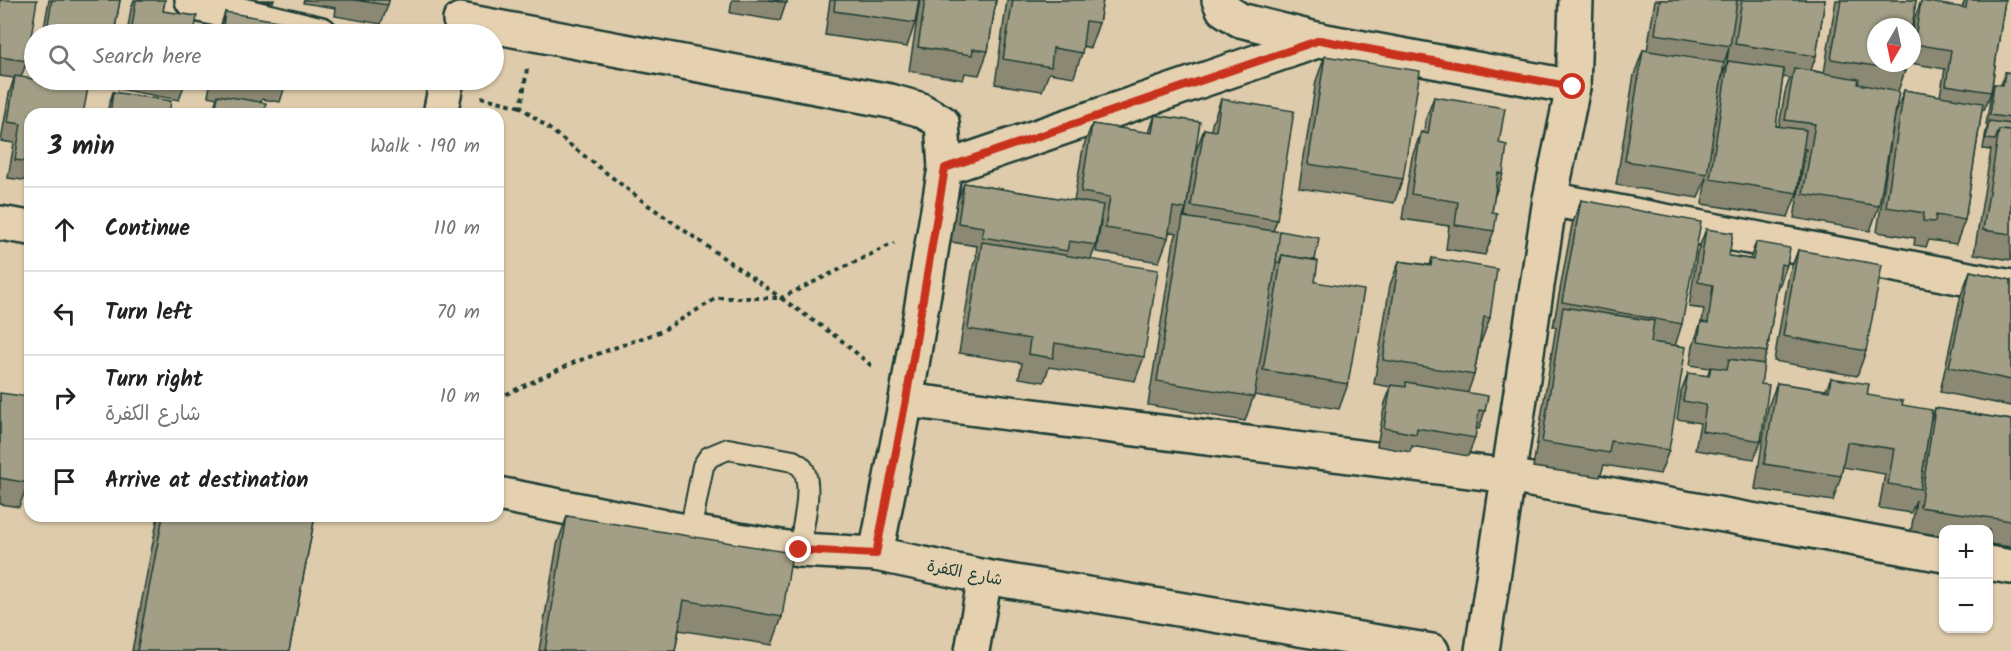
<!DOCTYPE html>
<meta charset="utf-8">
<style>
body{margin:0;font-family:Kalam,"Playpen Sans Arabic",sans-serif;background:#f6f6f6;color:#222}
.controls{position:absolute;right:18px;bottom:18px;display:grid;overflow:hidden;border-radius:12px;box-shadow:0 2px 4px #0004}
.controls button{width:54px;height:54px;display:grid;place-items:center;padding:0;border:0;border-bottom:2px solid #e0e0e0;background:#fff;color:#222;font:30px sans-serif}
.compass{position:absolute;left:1867px;top:18px;width:54px;height:54px;border-radius:50%;background:#fff;box-shadow:0 2px 4px #0004;rotate:189deg}
.stop{position:absolute;width:18px;height:18px;margin:-14px;border:4px solid #c8321e;border-radius:50%;background:#fff}
.stop.end{background:#c8321e;border-color:#fff;box-shadow:0 2px 6px #0008}
.list{margin:0;padding:0;list-style:none}
h2{display:flex;justify-content:space-between;align-items:center;height:78px;margin:0;padding:0 24px;font-size:26px}
h2 small{font-size:20px;font-weight:400;color:#767676}
.list li{display:grid;grid-template-columns:39px 1fr auto;gap:18px;align-items:center;box-sizing:border-box;height:84px;padding:0 24px;border-top:2px solid #e0e0e0}
.list b{display:block;font-size:22px;white-space:nowrap}
.list p{margin:0;font-size:20px;white-space:nowrap;color:#767676}
.list em{font-size:20px;font-style:normal;color:#767676}
.icon{flex:none;width:33px;height:33px;fill:none;stroke:currentColor;stroke-width:2;stroke-linecap:round;stroke-linejoin:round}
.map{position:relative;flex:none;width:2011px;height:651px;overflow:hidden}
.search{position:absolute;background:#fff;box-shadow:0 2px 4px #0004;left:24px;top:24px;width:480px;height:66px;display:flex;align-items:center;gap:15px;box-sizing:border-box;padding:0 21px;border-radius:33px;color:#767676;font-size:22px}
.panel{position:absolute;background:#fff;box-shadow:0 2px 4px #0004;left:24px;top:108px;width:480px;height:414px;border-radius:18px}
.map>svg:first-child{display:block}
</style>
<div class="map">
<svg width="2011" height="651" viewBox="0 0 2011 651">
<rect width="100%" height="100%" fill="#ddcbab"/>
<filter id="ink" filterUnits="userSpaceOnUse"><feTurbulence type="fractalNoise" baseFrequency=".0167" numOctaves="2"/><feDisplacementMap in="SourceGraphic" scale="12" xChannelSelector="R" yChannelSelector="G"/><feConvolveMatrix kernelMatrix="1 2 1 2 8 2 1 2 1" color-interpolation-filters="sRGB"/></filter>
<g filter="url(#ink)">
<g fill="none" stroke-linecap="round" stroke-linejoin="round">
<g stroke="#1f3d34" stroke-width="24">
<path id="service" d="M690 532 703 466 709 457 728 449 793 461C798 464 802 466 804 471 813 489 802 530 799 550"/>
</g>
<g stroke="#1f3d34" stroke-width="38">
<g id="minor">
<path d="M192 0 196 4 321 34"/>
<path d="M1219 0 1223 9 1240 20 1320 40 1573 87"/>
<path d="M460 20 890 101 919 109 942 122 945 168 906 400 876 554"/>
<path d="M440 114 447 80"/>
<path d="M945 168 1320 40"/>
<path d="M1550 199 2011 287"/>
<path d="M0 223 30 228"/>
<path d="M906 400 1509 476 1944 555"/>
<path d="M1988 563 2011 567"/>
<path d="M972 651 985 577"/>
<path d="M1482 651 1550 199 1573 87 1576 0"/>
</g>
</g>
<g stroke="#1f3d34" stroke-width="38">
<path id="tertiary" d="M498 494 690 532 799 550 876 554 985 577 1432 651"/>
</g>
<g stroke="#1f3d34" stroke-width="4" stroke-dasharray="4.5 4.5" stroke-linecap="butt">
<path d="M527 69 521 107 648 205 781 298 894 243"/>
<path d="M481 97 521 107"/>
<path d="M498 398 575 362 662 331 717 298H781L841 340 874 368"/>
</g>
<use href="#service" stroke="#e5d1b0" stroke-width="20"/>
<use href="#minor" stroke="#e5d1b0" stroke-width="33"/>
<use href="#tertiary" stroke="#e5d1b0" stroke-width="33"/>
</g>
<g fill="#8b8973" stroke="#1f3d34" stroke-width="1.5" fill-rule="evenodd">
<path d="M0 0 27 61 21 77 30 114V181L8 178 14 143 1 141 9 94 14 78 0 76Z"/>
<path d="M49 0H120L114 34H43Z"/>
<path d="M134 0H165L163 11 194 34H127L131 9Z"/>
<path d="M258 0H274L273 2Z"/>
<path d="M304 0H389L388 5 381 24 335 16 336 8 303 3Z"/>
<path d="M732 0H787L780 21 730 13Z"/>
<path d="M830 0H919L915 23 907 47 825 35Z"/>
<path d="M920 0H996L988 51 979 75 965 73 963 80 909 71Z"/>
<path d="M1007 0H1103L1099 23 1090 48 1083 46 1082 53 1074 77 1049 73 1042 91 995 84Z"/>
<path d="M1655 0H1825L1816 56 1811 70 1824 73 1836 0H1916L1905 71 1898 91 1879 206 1870 231 1794 218 1806 149H1804L1797 193 1788 217 1702 204 1706 177 1698 198 1616 185 1634 75 1643 50 1647 51ZM1729 48 1726 66 1722 78 1724 63ZM1783 77 1790 78 1785 92 1779 126H1776Z"/>
<path d="M1965 0H2005L1991 92 1984 110H1982L1965 220 1956 244 1929 240 1926 247 1914 245 1915 238 1877 232 1895 115 1904 90 1940 96 1945 69 1910 63H1912V31L1914 20 1921 1 1962 8Z"/>
<path d="M225 12 295 34H218Z"/>
<path d="M1325 56 1403 179 1394 203 1299 188 1316 81Z"/>
<path d="M2005 72 2011 73V260L1974 254 1991 150 1983 149 1986 131 1988 125H1986L1991 94 1994 84 2001 85Z"/>
<path d="M119 80H186L179 100 118 89Z"/>
<path d="M211 80H287L280 102 262 99 261 102 264 114H211L217 98 208 96Z"/>
<path d="M113 92 169 114H106Z"/>
<path d="M1434 97 1499 143 1503 174 1494 198 1492 212 1494 231 1485 255 1446 249 1449 226 1402 219 1412 157 1421 132 1424 133 1425 121Z"/>
<path d="M1221 99 1277 220 1273 231 1315 260V282L1348 384 1339 409 1254 395 1245 421 1148 405 1174 241 1177 233 1169 232 1168 238 1159 262 1096 252 1101 221H1100L1096 245 1091 259 1144 357 1135 381 1049 367 1044 382 1019 378 1022 363 959 353 973 266 977 256 976 255 977 246 951 242 957 202 964 183 1074 201 1083 148 1092 124 1149 133 1155 115 1186 209 1183 217H1185L1195 153 1204 129 1211 130 1212 124Z"/>
<path d="M1581 200 1682 324 1675 346 1669 450 1660 474 1604 465 1600 477 1533 467 1556 327H1553L1572 225Z"/>
<path d="M1706 229 1729 256 1750 259 1756 242 1787 265 1778 290 1777 289 1767 352 1763 364 1761 384V441L1754 459 1695 450 1700 423 1677 419 1681 391 1688 373 1707 376 1710 368 1690 365 1693 346 1701 322H1702L1704 309 1689 307 1697 253Z"/>
<path d="M1798 250 1866 351 1857 376 1774 361 1789 274Z"/>
<path d="M1432 258 1490 318 1481 342H1480L1474 375 1468 392 1485 411 1479 429H1476L1475 438 1468 456 1412 446 1410 452 1377 446 1385 403 1391 387 1374 384 1390 285 1399 261 1430 265Z"/>
<path d="M1970 271 2011 280V406L1940 392 1961 295Z"/>
<path d="M1831 378 1867 395 1902 405 1930 422 1935 408 2011 420V547L1989 544V530H1944V536L1911 531 1916 500 1911 513 1879 508 1885 474 1843 467 1841 476 1833 501 1755 489 1768 407 1777 383 1826 390Z"/>
<path d="M0 393 28 483 19 507 0 504Z"/>
<path d="M158 516H315L289 651H132Z"/>
<path d="M567 516 782 617 772 645 679 630 675 651H539L557 545Z"/>
</g>
<g fill="#a29f86" stroke="#1f3d34" stroke-width="1.5">
<path d="M0 0H37L27 61 0 57Z"/>
<path d="M52 0H120L114 34H76L47 30Z"/>
<path d="M136 0H165L163 11 197 16 194 34H131Z"/>
<path d="M354 0H389L388 5Z"/>
<path d="M768 0H787V3Z"/>
<path d="M835 0H919L915 23 834 11Z"/>
<path d="M925 0H996L988 51 973 49 972 55 918 47Z"/>
<path d="M1013 0H1103L1099 23 1086 21 1082 53 1053 48 1051 67 1003 59Z"/>
<path d="M1660 0H1737L1730 46 1655 34Z"/>
<path d="M1742 0H1825L1816 56 1735 44Z"/>
<path d="M1841 0H1916L1912 27H1876V63H1906L1905 71 1831 59Z"/>
<path d="M1967 0H2005L1991 92 1946 85 1951 50 1914 44 1921 1 1966 8Z"/>
<path d="M225 12 296 24 295 34H222Z"/>
<path d="M1643 50 1724 63 1707 174 1625 161Z"/>
<path d="M1325 56 1420 71 1403 179 1308 164Z"/>
<path d="M1728 61 1784 69 1776 126 1806 130 1797 193 1710 179Z"/>
<path d="M1794 68 1859 79 1858 84 1899 92 1879 206 1803 194 1815 124 1785 120Z"/>
<path d="M2005 72 2011 73V118L1990 115 1994 84 2003 85Z"/>
<path d="M15 76 88 88 83 114H30V162L15 160 21 124 8 122Z"/>
<path d="M173 80H186V82Z"/>
<path d="M222 80H287L286 84 267 80 266 87Z"/>
<path d="M1904 90 1983 103 1965 220 1936 215 1935 222 1923 221 1924 213 1886 207Z"/>
<path d="M113 92 171 101 169 114H110Z"/>
<path d="M218 95 266 103 264 114H215Z"/>
<path d="M1434 97 1505 108 1499 143 1507 145 1503 174 1498 173 1492 212 1497 213 1494 231 1455 225 1458 202 1411 194 1421 132 1428 134Z"/>
<path d="M1221 99 1294 111 1277 220 1191 206 1204 129 1216 131Z"/>
<path d="M1155 115 1200 122 1186 209 1173 207 1168 238 1105 228 1110 197 1081 192 1092 124 1152 133Z"/>
<path d="M1989 121 2011 124V131L1999 130 1995 140 1986 139Z"/>
<path d="M1999 130 2011 131V234L1983 230Z"/>
<path d="M964 183 1103 205 1096 245 1069 241 1067 251 982 237 984 227 958 223Z"/>
<path d="M1581 200 1701 222 1682 324 1562 302Z"/>
<path d="M1183 217 1281 232 1254 397 1157 381Z"/>
<path d="M1706 229 1733 233 1729 256 1753 260 1756 242 1790 248 1787 265 1781 264 1767 352 1698 341 1701 322 1708 323 1713 285 1698 282Z"/>
<path d="M1280 231 1319 238 1315 260 1282 255 1279 263 1276 262Z"/>
<path d="M982 242 1158 270 1144 357 1055 343 1053 358 1028 354 1030 339 968 329Z"/>
<path d="M1798 250 1882 265 1866 351 1783 336Z"/>
<path d="M1282 255 1318 261 1315 282 1364 290 1348 384 1263 370Z"/>
<path d="M1432 258 1497 269 1490 318 1484 317 1474 375 1383 360 1399 261 1431 266Z"/>
<path d="M1970 271 2011 280V380L1949 367Z"/>
<path d="M1563 307 1654 321 1651 342 1686 347 1669 450 1611 441 1609 453 1542 442Z"/>
<path d="M1729 359 1764 364 1761 384 1769 385 1761 441 1702 431 1706 405 1683 401 1688 373 1709 376 1711 367 1727 369Z"/>
<path d="M1831 378 1869 384 1867 395 1903 401 1902 405 1932 410 1920 489 1888 484 1894 449 1847 442 1841 476 1764 464 1777 383 1829 391Z"/>
<path d="M1406 382 1488 396 1485 411 1479 410 1475 438 1417 428 1416 434 1384 428 1391 385 1406 387Z"/>
<path d="M0 393 30 397V473L28 483 0 478Z"/>
<path d="M1935 408 2011 420V521L1920 507Z"/>
<path d="M163 516H315L289 651H137Z"/>
<path d="M567 516 792 553 782 617 684 600 675 651H545Z"/>
</g>
</g>
<g fill="none" stroke-linecap="round" stroke-linejoin="round" filter="url(#ink)">
<path stroke="#c8321e" stroke-width="8" d="M799 550 876 554 906 400 945 168 1320 40 1573 87"/>
</g>
<g text-anchor="middle" stroke-width="6" stroke-linejoin="round" paint-order="stroke">
<g font-size="16" fill="#1f3d34" stroke="#e5d1b0">
<text transform="translate(965 572) rotate(11)" y="6">شارع الكفرة</text>
</g>
</g>
</svg>
<div class="controls">
<button>+</button>
<button>−</button>
</div>
<svg class="compass" viewBox="-18 -18 36 36"><path d="M0-13l5 13h-10z" fill="#e53935"/><path d="M0 13l5-13h-10z" fill="#767676"/></svg>
<div class="stop" style="left:1573px;top:87px"></div>
<div class="stop end" style="left:799px;top:550px"></div>
<div class="search"><svg class="icon" aria-label="search" viewBox="0 0 24 24"><circle cx="10" cy="10" r="6"/><path d="M15 15l6 6"/></svg>Search here</div>
<section class="panel">
<h2>3 min<small>Walk · 190 m</small></h2>
<ul class="list">
<li><svg class="icon" aria-label="ahead" viewBox="0 0 24 24"><path d="M12 20V5M6 11l6-6 6 6"/></svg><div><b>Continue</b></div><em>110 m</em></li>
<li><svg class="icon" aria-label="left" viewBox="0 0 24 24"><path d="M17 20v-9H6M10 6l-5 5 5 5"/></svg><div><b>Turn left</b></div><em>70 m</em></li>
<li><svg class="icon" aria-label="right" viewBox="0 0 24 24"><path d="M7 20v-9h11M14 6l5 5-5 5"/></svg><div><b>Turn right</b><p>شارع الكفرة</p></div><em>10 m</em></li>
<li><svg class="icon" aria-label="arrive" viewBox="0 0 24 24"><path d="M6 21V4h12l-3 4 3 4H6"/></svg><div><b>Arrive at destination</b></div></li>
</ul>
</section>
</div>
